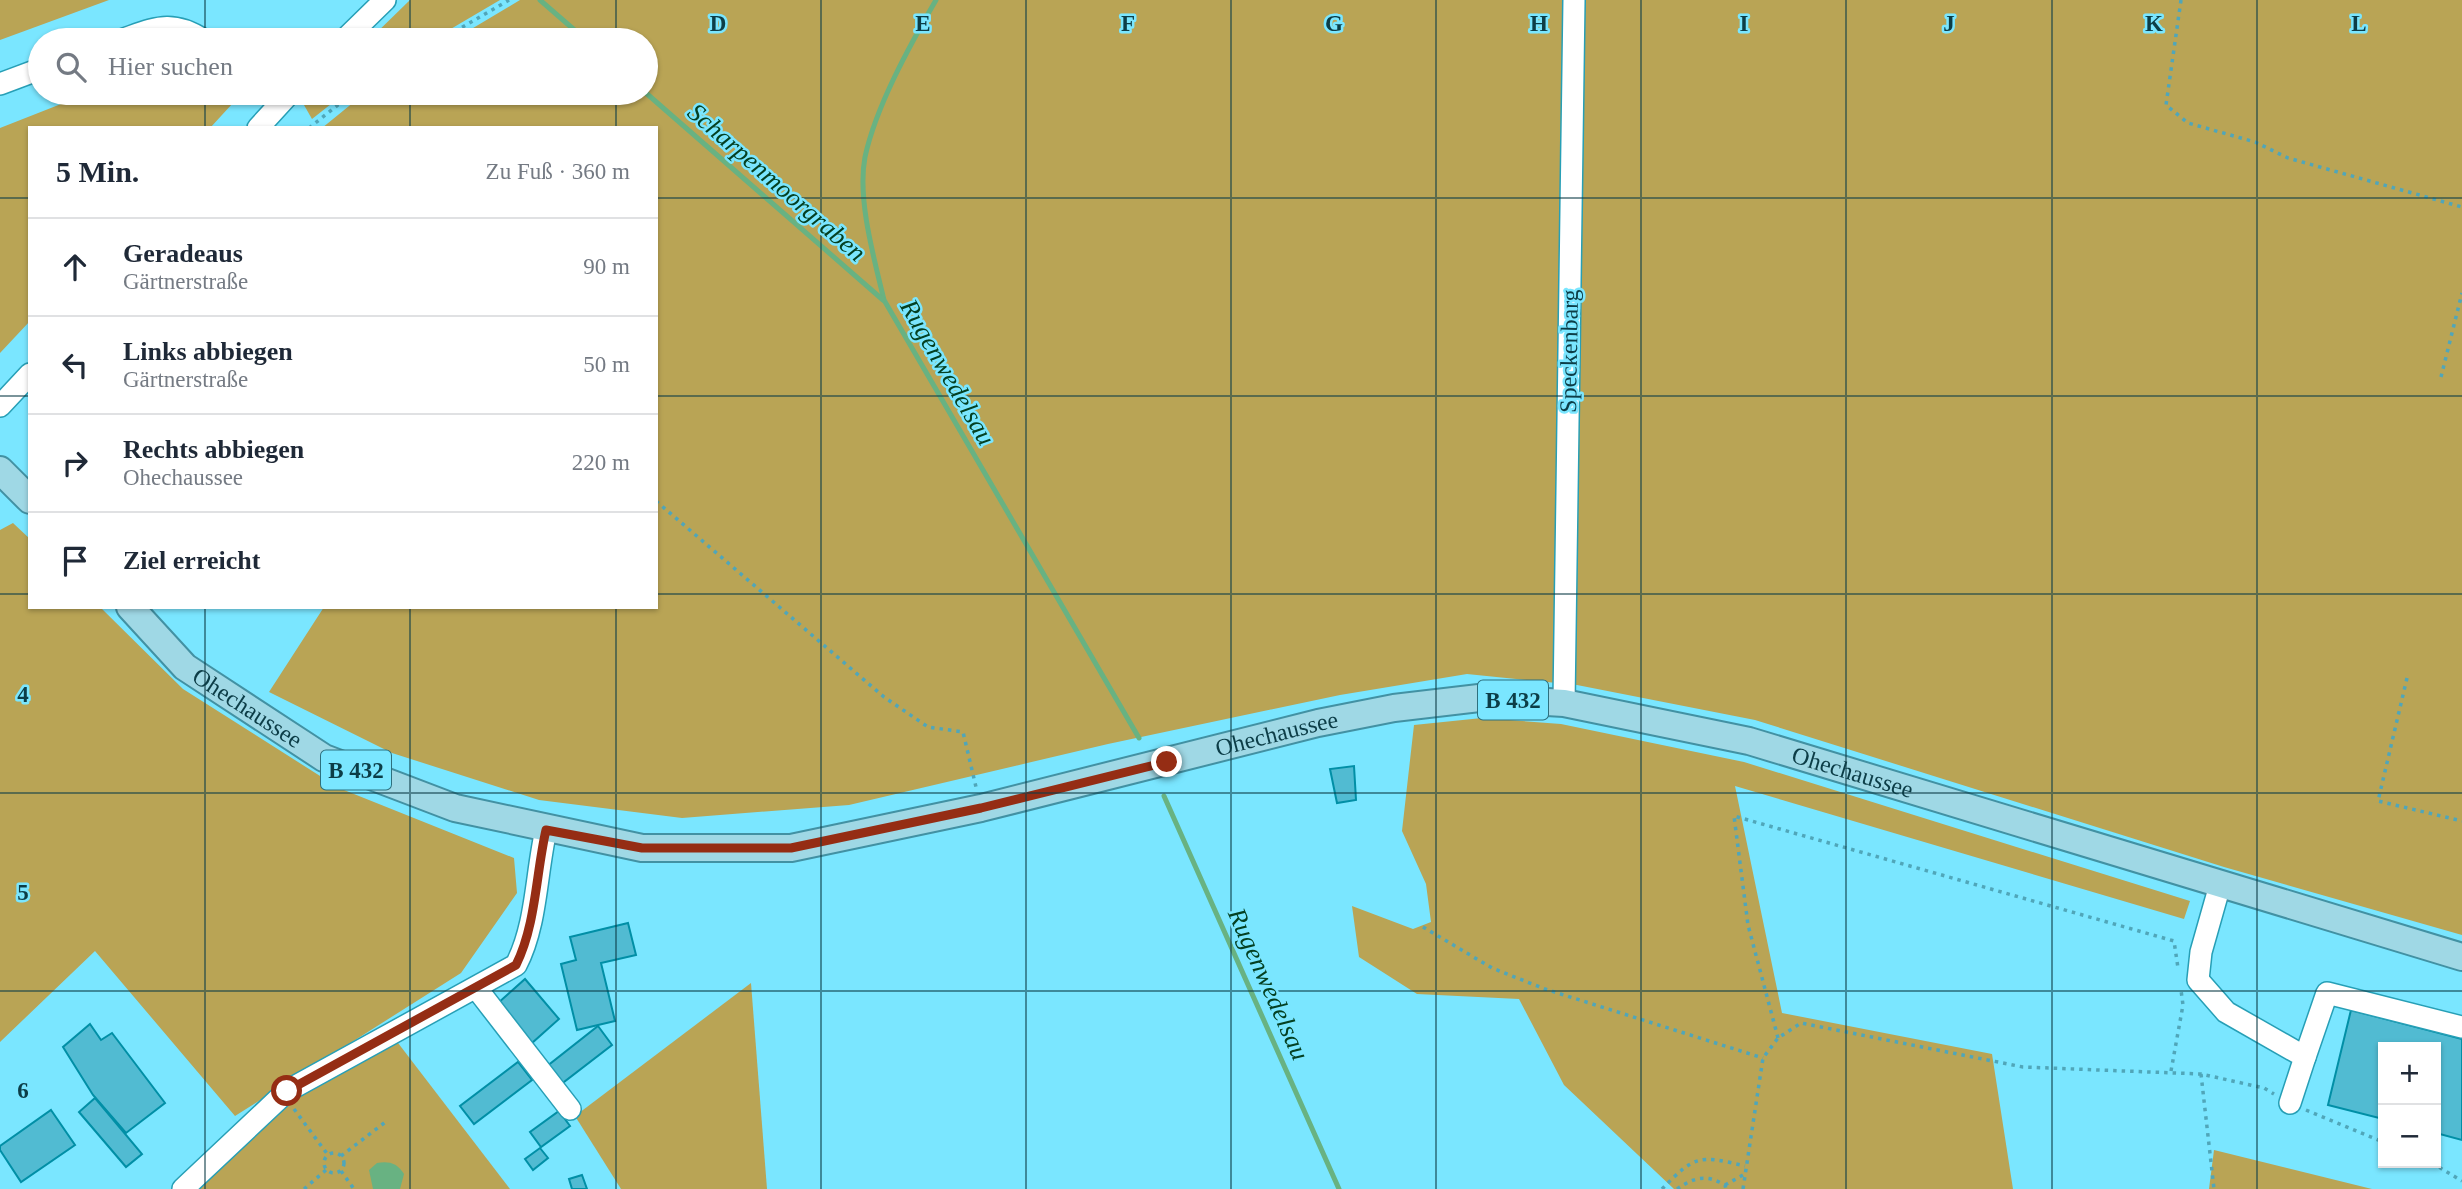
<!DOCTYPE html>
<html lang="de">
<meta charset="utf-8">
<style>
body{margin:0;font-family:"Times New Roman",serif;background:#f2f2f3;color:#1f2937}
.controls{position:absolute;right:21px;bottom:21px;display:grid;overflow:hidden;border-radius:0px;box-shadow:0 2px 5px #0004}
.controls button{width:63px;height:63px;display:grid;place-items:center;padding:0;border:0;border-bottom:2px solid #e0e1e3;background:#fff;color:#1f2937;font:35px sans-serif}
.stop{position:absolute;width:21px;height:21px;margin:-16px;border:5px solid #952d14;border-radius:50%;background:#fff}
.stop.end{background:#952d14;border-color:#fff;box-shadow:0 2px 7px #0008}
.list{margin:0;padding:0;list-style:none}
h2{display:flex;justify-content:space-between;align-items:center;height:91px;margin:0;padding:0 28px;font-size:30px}
h2 small{font-size:23px;font-weight:400;color:#747a83}
.list li{display:grid;grid-template-columns:46px 1fr auto;gap:21px;align-items:center;box-sizing:border-box;height:98px;padding:0 28px;border-top:2px solid #e0e1e3}
.list b{display:block;font-size:26px;white-space:nowrap}
.list p{margin:0;font-size:23px;white-space:nowrap;color:#747a83}
.list em{font-size:23px;font-style:normal;color:#747a83}
.icon{flex:none;width:38px;height:38px;fill:none;stroke:currentColor;stroke-width:2;stroke-linecap:round;stroke-linejoin:round}
.map{position:relative;flex:none;width:2462px;height:1189px;overflow:hidden}
.search{position:absolute;background:#fff;box-shadow:0 2px 5px #0004;left:28px;top:28px;width:630px;height:77px;display:flex;align-items:center;gap:18px;box-sizing:border-box;padding:0 24px;border-radius:38px;color:#747a83;font-size:26px}
.panel{position:absolute;background:#fff;box-shadow:0 2px 5px #0004;left:28px;top:126px;width:630px;height:483px;border-radius:0px}
.map>svg:first-child{display:block}
</style>
<div class="map">
<svg width="2462" height="1189" viewBox="0 0 2462 1189">
<rect width="100%" height="100%" fill="#7ae6ff"/>
<g fill="#b9a455">
<path d="M0 0H109L0 40Z"/>
<path d="M410 0H500L432 40H369Z"/>
<path d="M520 0H2462V935L2224 867 1755 720 1577 685 1467 674 1340 695 1108 744 849 805 682 818 539 800 392 753 269 692 324 607H656V128H322L365 93H646V40H453Z"/>
<path d="M89 93H217L233 103 210 128H30V321L0 353V128Z"/>
<path d="M317 93H345L312 119 304 105Z"/>
<path d="M13 523 30 539V607H100L183 689 339 788 514 858 517 893 461 973 235 1116 95 951 0 1042V530Z"/>
<path d="M1482 718 1561 724 1744 762 2190 901 2184 919 1735 786 1782 1013 1992 1054 2013 1189H1674L1564 1085 1519 999 1417 994 1359 957 1352 906 1413 929 1431 922 1426 884 1402 831 1414 725Z"/>
<path d="M751 983 767 1189H621L575 1116Z"/>
<path d="M395 1039 510 1189H193L286 1102Z"/>
<path d="M2214 1150 2372 1189H2209Z"/>
</g>
<path fill="#68b282" d="M377 1163C389 1161 397 1163 404 1174L400 1189H373L369 1170Z"/>
<g fill="none" stroke-linecap="round" stroke-linejoin="round">
<g stroke="#68b282" stroke-width="5">
<path d="M540 0 586 40"/>
<path d="M936 0C910 45 876 106 865 157 857 199 874 258 884 300L1139 738"/>
<path d="M646 93 883 300"/>
<path d="M1164 796 1339 1189"/>
</g>
</g>
<g fill="#51bbd2" stroke="#018fa6" stroke-width="2">
<path d="M1354 766 1356 800 1337 803 1330 769Z"/>
<path d="M628 923 636 955 601 963 615 1021 577 1030 561 964 576 960 570 937Z"/>
<path d="M525 979 559 1019 532 1043 498 1003Z"/>
<path d="M2351 1010 2462 1039V1140L2436 1133V1047H2383V1119L2328 1105Z"/>
<path d="M90 1024 101 1040 112 1033 165 1103 126 1133 93 1095 63 1047Z"/>
<path d="M598 1026 612 1045 560 1085 546 1067Z"/>
<path d="M518 1062 532 1080 474 1124 460 1106Z"/>
<path d="M95 1098 142 1154 126 1167 79 1112Z"/>
<path d="M51 1110 75 1145 21 1182 0 1150V1146Z"/>
<path d="M559 1111 570 1126 541 1147 530 1132Z"/>
<path d="M540 1148 548 1158 533 1170 525 1159Z"/>
<path d="M582 1175 587 1189H572L569 1179Z"/>
</g>
<g fill="none" stroke-linecap="round" stroke-linejoin="round">
<g stroke="#279fb6" stroke-width="24">
<g id="minor">
<path d="M121 40C156 28 171 19 204 40"/>
<path d="M344 40 385 0"/>
<path d="M0 84 40 69"/>
<path d="M258 128 290 93"/>
<path d="M0 406 30 374"/>
<path d="M1564 703 1574 0"/>
<path d="M2220 885 2201 952 2198 980 2226 1012 2305 1057 2290 1103"/>
<path d="M477 989 570 1109"/>
<path d="M2305 1057 2327 993 2462 1027"/>
<path d="M183 1189 287 1091 516 965C537 925 536 873 546 830"/>
</g>
</g>
<g stroke="#4291a3" stroke-width="30">
<g id="major">
<path d="M0 470 30 500"/>
<path id="s1" d="M130 607 185 667 324 758 455 808 642 848H791L981 808 1318 723 1394 708 1479 698 1564 703 1749 741 2462 957"/>
</g>
</g>
<g stroke="#50a6b9" stroke-width="3.5" stroke-dasharray="3.5 5" stroke-linecap="butt">
<path d="M2181 0 2166 105 2188 123 2255 142 2288 158 2462 207"/>
<path d="M440 40 509 0"/>
<path d="M309 128 353 93"/>
<path d="M2441 377 2462 293"/>
<path d="M656 501 884 697 928 727 963 732 976 787"/>
<path d="M2407 678 2378 801 2462 821"/>
<path d="M1423 927 1492 968 1545 989 1763 1058"/>
<path d="M1778 1038 1748 925 1734 816 2174 941 2178 968"/>
<path d="M2171 1071 2183 1005 2181 990"/>
<path d="M2201 1074 2214 1189"/>
<path d="M294 1109 328 1155"/>
<path d="M2306 1110 2383 1142"/>
<circle cx="334" cy="1163" r="10"/>
<path d="M341 1156 388 1120"/>
<path d="M2432 1163 2462 1181"/>
<path d="M341 1171 354 1189"/>
<path d="M1725 1185 1743 1175"/>
<path d="M304 1189 326 1170"/>
<path d="M1662 1189C1695 1155 1699 1155 1745 1166"/>
<path d="M1677 1189C1695 1177 1706 1174 1725 1185L1726 1189"/>
<path d="M1743 1189 1763 1058 1778 1038 1801 1023 2023 1067 2201 1074 2264 1088 2274 1094"/>
</g>
<use href="#minor" stroke="#fff" stroke-width="21"/>
<use href="#major" stroke="#9fd8e5" stroke-width="26"/>
</g>
<g fill="none" stroke-linecap="round" stroke-linejoin="round">
<path stroke="#952d14" stroke-width="9" d="M287 1091 516 965C536 925 536 873 546 830L642 848H791L981 808 1167 762"/>
</g>
<path fill="none" stroke="#0c3d47" stroke-width="2" stroke-opacity="0.55" d="M205 0V40M410 0V40M616 0V40M821 0V1189M1026 0V1189M1231 0V1189M1436 0V1189M1641 0V1189M1846 0V1189M2052 0V1189M2257 0V1189M205 93V128M410 93V128M616 93V128M0 198H30M656 198H2462M0 396H30M656 396H2462M0 594H30M656 594H2462M205 607V1189M410 607V1189M616 607V1189M0 793H2462M0 991H2462"/>
<g text-anchor="middle" stroke-width="5" stroke-linejoin="round" paint-order="stroke">
<g fill="#7ae6ff" stroke="#2d707e" stroke-width="2">
<rect x="1478" y="680.5" width="70" height="39" rx="5"/>
<rect x="321" y="750.5" width="70" height="39" rx="5"/>
</g>
<g font-size="23" font-weight="bold" fill="#0c3d47">
<text x="1513" y="708">B 432</text>
<text x="356" y="778">B 432</text>
</g>
<g font-size="24" fill="#0c3d47" stroke="#7ae6ff">
<text transform="translate(1569 351) rotate(-89)" y="8">Speckenbarg</text>
<text dy="8" stroke="none"><textPath href="#s1" startOffset="156">Ohechaussee</textPath></text>
<text dy="8" stroke="none"><textPath href="#s1" startOffset="1227">Ohechaussee</textPath></text>
<text dy="8" stroke="none"><textPath href="#s1" startOffset="1815">Ohechaussee</textPath></text>
</g>
<g font-size="26" font-style="italic" fill="#044022" stroke="#7ae6ff">
<text transform="translate(777 182) rotate(41)" y="9">Scharpenmoorgraben</text>
<text transform="translate(948 372) rotate(60)" y="9">Rugenwedelsau</text>
<text transform="translate(1269 984) rotate(66)" y="9">Rugenwedelsau</text>
</g>
</g>
<g font-size="23" text-anchor="middle" font-weight="bold" fill="#0c3d47" stroke="#7ae6ff" stroke-width="5" stroke-linejoin="round" paint-order="stroke">
<text x="718" y="31">D</text>
<text x="923" y="31">E</text>
<text x="1128" y="31">F</text>
<text x="1334" y="31">G</text>
<text x="1539" y="31">H</text>
<text x="1744" y="31">I</text>
<text x="1949" y="31">J</text>
<text x="2154" y="31">K</text>
<text x="2359" y="31">L</text>
<text x="23" y="702">4</text>
<text x="23" y="900">5</text>
<text x="23" y="1098">6</text>
</g>
</svg>
<div class="controls">
<button>+</button>
<button>−</button>
</div>
<div class="stop" style="left:287px;top:1091px"></div>
<div class="stop end" style="left:1167px;top:762px"></div>
<div class="search"><svg class="icon" aria-label="search" viewBox="0 0 24 24"><circle cx="10" cy="10" r="6"/><path d="M15 15l6 6"/></svg>Hier suchen</div>
<section class="panel">
<h2>5 Min.<small>Zu Fuß · 360 m</small></h2>
<ul class="list">
<li><svg class="icon" aria-label="ahead" viewBox="0 0 24 24"><path d="M12 20V5M6 11l6-6 6 6"/></svg><div><b>Geradeaus</b><p>Gärtnerstraße</p></div><em>90 m</em></li>
<li><svg class="icon" aria-label="left" viewBox="0 0 24 24"><path d="M17 20v-9H6M10 6l-5 5 5 5"/></svg><div><b>Links abbiegen</b><p>Gärtnerstraße</p></div><em>50 m</em></li>
<li><svg class="icon" aria-label="right" viewBox="0 0 24 24"><path d="M7 20v-9h11M14 6l5 5-5 5"/></svg><div><b>Rechts abbiegen</b><p>Ohechaussee</p></div><em>220 m</em></li>
<li><svg class="icon" aria-label="arrive" viewBox="0 0 24 24"><path d="M6 21V4h12l-3 4 3 4H6"/></svg><div><b>Ziel erreicht</b></div></li>
</ul>
</section>
</div>
